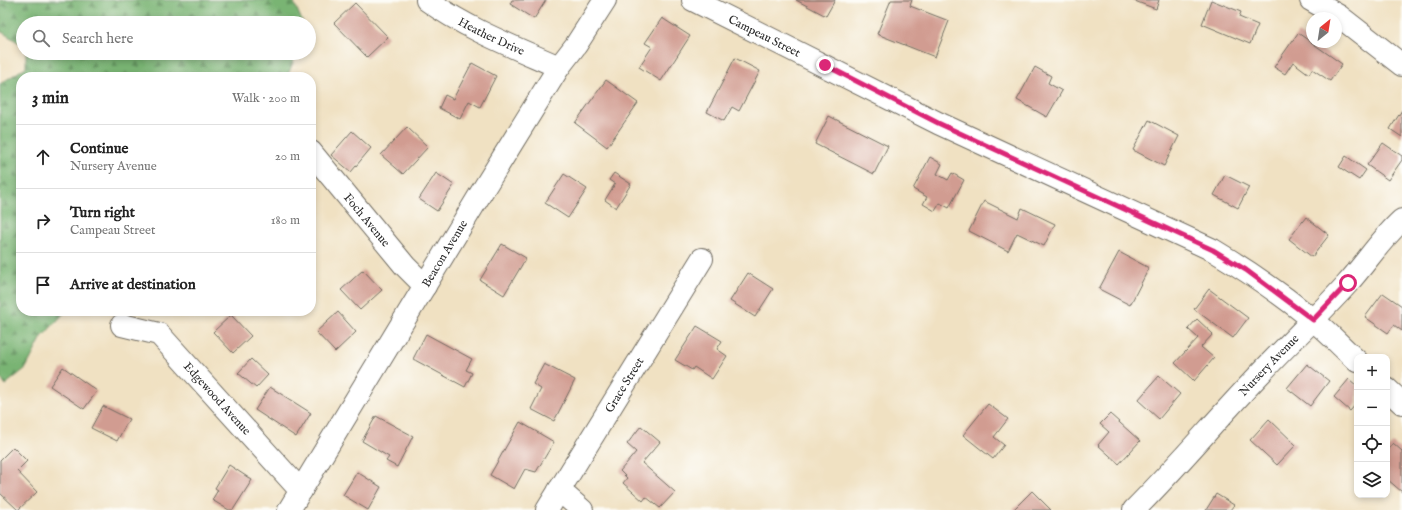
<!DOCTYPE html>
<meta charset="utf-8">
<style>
body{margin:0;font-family:"IM FELL English",serif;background:#f2f2f2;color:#222}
.controls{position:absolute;right:12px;bottom:12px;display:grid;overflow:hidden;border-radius:8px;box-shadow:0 2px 6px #0003}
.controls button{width:36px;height:36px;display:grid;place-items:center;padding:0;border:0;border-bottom:1px solid #e0e0e0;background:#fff;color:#222;font:20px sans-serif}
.compass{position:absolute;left:1306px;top:12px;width:36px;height:36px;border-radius:50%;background:#fff;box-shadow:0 2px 6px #0003;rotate:30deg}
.stop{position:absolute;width:12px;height:12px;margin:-9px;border:3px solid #db2777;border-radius:50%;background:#fff}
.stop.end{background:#db2777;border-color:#fff;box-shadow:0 1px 4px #0008}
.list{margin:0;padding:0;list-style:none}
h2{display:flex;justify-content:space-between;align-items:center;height:52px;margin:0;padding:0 16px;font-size:17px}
h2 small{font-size:13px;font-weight:400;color:#767676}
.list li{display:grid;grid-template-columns:26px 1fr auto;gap:12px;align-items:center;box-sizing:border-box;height:64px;padding:0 16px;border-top:1px solid #e0e0e0}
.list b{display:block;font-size:15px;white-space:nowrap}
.list p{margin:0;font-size:13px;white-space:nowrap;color:#767676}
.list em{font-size:13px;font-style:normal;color:#767676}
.icon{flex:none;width:22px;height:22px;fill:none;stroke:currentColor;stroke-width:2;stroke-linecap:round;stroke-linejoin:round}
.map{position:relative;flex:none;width:1402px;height:510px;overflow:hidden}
.search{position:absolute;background:#fff;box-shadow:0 2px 6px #0003;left:16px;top:16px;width:300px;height:44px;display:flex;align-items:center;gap:10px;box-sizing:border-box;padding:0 14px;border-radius:22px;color:#767676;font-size:15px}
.panel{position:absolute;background:#fff;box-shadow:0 2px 6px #0003;left:16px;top:72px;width:300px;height:244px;border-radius:16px}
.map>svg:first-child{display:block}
</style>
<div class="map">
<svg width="1402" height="510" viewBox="0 0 1402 510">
<defs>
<pattern id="forest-firs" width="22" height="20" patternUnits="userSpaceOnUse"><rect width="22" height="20" fill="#79b473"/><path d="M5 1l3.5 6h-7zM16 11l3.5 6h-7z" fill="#63935f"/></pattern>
</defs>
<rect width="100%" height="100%" fill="#fdfcf7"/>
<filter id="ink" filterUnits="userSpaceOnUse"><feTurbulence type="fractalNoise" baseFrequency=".025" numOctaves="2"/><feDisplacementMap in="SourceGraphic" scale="8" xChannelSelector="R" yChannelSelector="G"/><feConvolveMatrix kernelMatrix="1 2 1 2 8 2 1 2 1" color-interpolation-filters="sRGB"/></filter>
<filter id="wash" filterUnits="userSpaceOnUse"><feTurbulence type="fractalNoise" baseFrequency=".012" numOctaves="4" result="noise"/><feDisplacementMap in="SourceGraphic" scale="16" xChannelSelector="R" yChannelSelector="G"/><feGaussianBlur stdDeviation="0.9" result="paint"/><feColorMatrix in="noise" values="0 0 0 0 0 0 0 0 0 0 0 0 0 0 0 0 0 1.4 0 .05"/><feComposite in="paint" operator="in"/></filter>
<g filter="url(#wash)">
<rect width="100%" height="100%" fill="#f0e1c2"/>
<g fill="url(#forest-firs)" stroke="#52704f">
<path d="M0 0H293L303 23H23V45L0 31Z"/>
<path d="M26 53H297L287 77H21V311H66L42 337 26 368 5 385 0 377V84L26 67Z"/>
</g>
<g id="blocks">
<g fill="#d19c91">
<path d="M512 0H546L534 19 510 4Z"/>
<path d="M796 0H835L826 16Z"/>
<path d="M891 0H912L910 6 949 21 935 57 877 34Z"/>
<path d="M1132 0H1159L1156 9Z"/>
<path d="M1211 0 1241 12 1239 17 1258 25 1250 44 1202 24Z"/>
<path d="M355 3 388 37 367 57 334 23Z"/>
<path d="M662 18 690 36 661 81 639 67 652 47 645 43Z"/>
<path d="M1298 33 1342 64 1330 81 1312 69 1309 74 1293 62 1285 74 1274 67Z"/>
<path d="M735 58 760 71 739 111 732 107 724 121 707 112Z"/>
<path d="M472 63 496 76 480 107 469 101 460 119 439 108 445 95 453 99Z"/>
<path d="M1035 67 1051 76 1048 83 1062 91 1047 117 1017 100Z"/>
<path d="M606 80 638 103 607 147 575 123Z"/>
<path d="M1402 110V137L1390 129Z"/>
<path d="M829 116 888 146 874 174 815 144Z"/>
<path d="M1149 120 1179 136 1164 166 1133 150Z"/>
<path d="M407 127 428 147 403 174 381 155Z"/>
<path d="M352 131 371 148 351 172 331 155Z"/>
<path d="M1383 143 1402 156V160L1388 180 1367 165Z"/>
<path d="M1346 156 1366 170 1359 180 1339 167Z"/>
<path d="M930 157 942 164 937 174 948 180 952 173 964 180 949 208 940 203 935 211 923 204 927 197 913 189Z"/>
<path d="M436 173 454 185 437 211 419 199Z"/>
<path d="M614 173 631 184 616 208 605 200 615 184 609 180Z"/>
<path d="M564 174 587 189 568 218 545 203Z"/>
<path d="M1225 175 1249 187 1238 208 1214 195Z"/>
<path d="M984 201 1018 218 1022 208 1055 224 1044 246 1017 233 1008 251 969 231Z"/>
<path d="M1306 217 1329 235 1312 257 1289 239Z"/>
<path d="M502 244 526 258 504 295 480 280Z"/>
<path d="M1119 252 1149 268 1130 305 1099 289Z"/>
<path d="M363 270 382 290 360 310 341 290Z"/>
<path d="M748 273 773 289 755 317 730 301Z"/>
<path d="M1209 289 1248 318 1233 338 1194 309Z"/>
<path d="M1383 293 1402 306V331L1394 325 1388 333 1365 317Z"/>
<path d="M338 312 356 332 335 352 316 332Z"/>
<path d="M231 315 251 336 233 353 213 332Z"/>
<path d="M1197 319 1213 334 1201 347 1214 358 1194 381 1175 363 1198 338 1188 329Z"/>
<path d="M697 326 722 341 717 349 727 356 712 379 694 367 692 370 675 360Z"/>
<path d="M426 334 472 359 466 370 472 373 465 387 413 359Z"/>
<path d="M251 359 268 375 256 388 238 373Z"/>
<path d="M544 364 575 380 554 421 531 409 541 389 533 384Z"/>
<path d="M1307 364 1329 381 1310 406 1287 388Z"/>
<path d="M63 367 97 391 84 409 50 386Z"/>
<path d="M1159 376 1180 394 1159 419 1138 400Z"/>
<path d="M1349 379 1357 386V403L1350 411 1334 397Z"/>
<path d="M270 387 311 413 296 437 255 410Z"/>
<path d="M988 404 1008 419 994 437 1004 445 993 459 963 435Z"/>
<path d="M103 406 129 419 117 441 91 428Z"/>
<path d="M1110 414 1140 441 1119 464 1098 445 1109 432 1100 424Z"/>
<path d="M376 416 413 436 397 467 386 461 389 457 362 441Z"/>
<path d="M1269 419 1296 445 1277 465 1250 440Z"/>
<path d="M520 422 554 442 536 472 525 469 514 489 490 475Z"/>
<path d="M641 426 660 442 642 463 675 492 660 508 646 497 643 501 623 483 627 478 620 471 636 452 627 444Z"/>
<path d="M1393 443 1402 451V492L1387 479V450Z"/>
<path d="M13 447 27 461 17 471 37 492 18 510 0 493V460Z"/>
<path d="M229 465 252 480 233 510H229L212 500 218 490 215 488Z"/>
<path d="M357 472 381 487 368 510 343 495Z"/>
<path d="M1032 491 1051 510H1013Z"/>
<path d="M1216 494 1234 505 1230 510H1206Z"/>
</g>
</g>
</g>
<g filter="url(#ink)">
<use href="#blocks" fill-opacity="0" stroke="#706b60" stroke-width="1"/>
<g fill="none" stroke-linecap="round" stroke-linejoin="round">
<g stroke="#706b60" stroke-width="24">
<g id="minor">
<path id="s1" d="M427 0C467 29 514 47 559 67"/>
<path id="s2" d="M693 0 938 123 1213 250C1248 271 1280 293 1312 319 1328 332 1342 347 1357 361"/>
<path d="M1311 0 1339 16 1402 65"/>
<path id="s3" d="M311 152 405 266 425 286"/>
<path id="s4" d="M122 325 159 334 301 491"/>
<path d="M1387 389 1402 403"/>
<path d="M559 490 582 510"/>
<path id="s5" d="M289 510 481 193 559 67 576 45 605 0"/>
<path id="s6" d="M547 510 702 259"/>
<path id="s7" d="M1134 510C1177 467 1216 420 1258 376 1287 345 1318 316 1347 284 1366 263 1381 239 1402 220"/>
</g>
</g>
<use href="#minor" stroke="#fff" stroke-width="22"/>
</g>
</g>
<g fill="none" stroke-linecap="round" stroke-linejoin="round" filter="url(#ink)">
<path stroke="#db2777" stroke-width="5" d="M825 65 938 123 1213 250 1246 270 1313 320 1348 283"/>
</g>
<g text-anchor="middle" stroke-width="3.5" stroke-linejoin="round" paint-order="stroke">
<g font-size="12" fill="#2b2b2b" stroke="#fdfcf7">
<text dy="4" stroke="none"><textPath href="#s2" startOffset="80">Campeau Street</textPath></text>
<text dy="4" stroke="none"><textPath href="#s1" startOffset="74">Heather Drive</textPath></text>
<text dy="4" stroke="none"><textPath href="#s3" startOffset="88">Foch Avenue</textPath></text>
<text dy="4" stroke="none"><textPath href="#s5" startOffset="300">Beacon Avenue</textPath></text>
<text dy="4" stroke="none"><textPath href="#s7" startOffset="198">Nursery Avenue</textPath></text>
<text dy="4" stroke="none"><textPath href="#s6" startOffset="147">Grace Street</textPath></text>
<text dy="4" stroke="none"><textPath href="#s4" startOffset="125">Edgewood Avenue</textPath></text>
</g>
</g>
</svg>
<div class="controls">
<button>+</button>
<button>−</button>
<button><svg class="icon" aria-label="locate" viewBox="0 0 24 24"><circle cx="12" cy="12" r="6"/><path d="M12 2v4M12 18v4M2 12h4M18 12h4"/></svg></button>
<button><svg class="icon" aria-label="layers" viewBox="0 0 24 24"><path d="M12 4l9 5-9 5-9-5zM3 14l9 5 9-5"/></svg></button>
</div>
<svg class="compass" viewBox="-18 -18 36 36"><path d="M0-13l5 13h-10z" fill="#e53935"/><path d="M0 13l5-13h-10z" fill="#767676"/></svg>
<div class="stop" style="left:1348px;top:283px"></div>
<div class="stop end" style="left:825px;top:65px"></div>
<div class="search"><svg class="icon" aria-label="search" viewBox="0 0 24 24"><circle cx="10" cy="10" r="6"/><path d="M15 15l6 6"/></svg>Search here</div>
<section class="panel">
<h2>3 min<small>Walk · 200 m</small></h2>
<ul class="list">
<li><svg class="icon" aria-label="ahead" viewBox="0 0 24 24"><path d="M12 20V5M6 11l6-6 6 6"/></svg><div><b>Continue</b><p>Nursery Avenue</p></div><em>20 m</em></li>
<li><svg class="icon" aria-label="right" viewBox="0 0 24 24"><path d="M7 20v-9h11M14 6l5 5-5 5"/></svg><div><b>Turn right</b><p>Campeau Street</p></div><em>180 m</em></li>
<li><svg class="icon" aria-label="arrive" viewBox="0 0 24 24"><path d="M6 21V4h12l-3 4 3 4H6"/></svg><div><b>Arrive at destination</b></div></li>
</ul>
</section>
</div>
